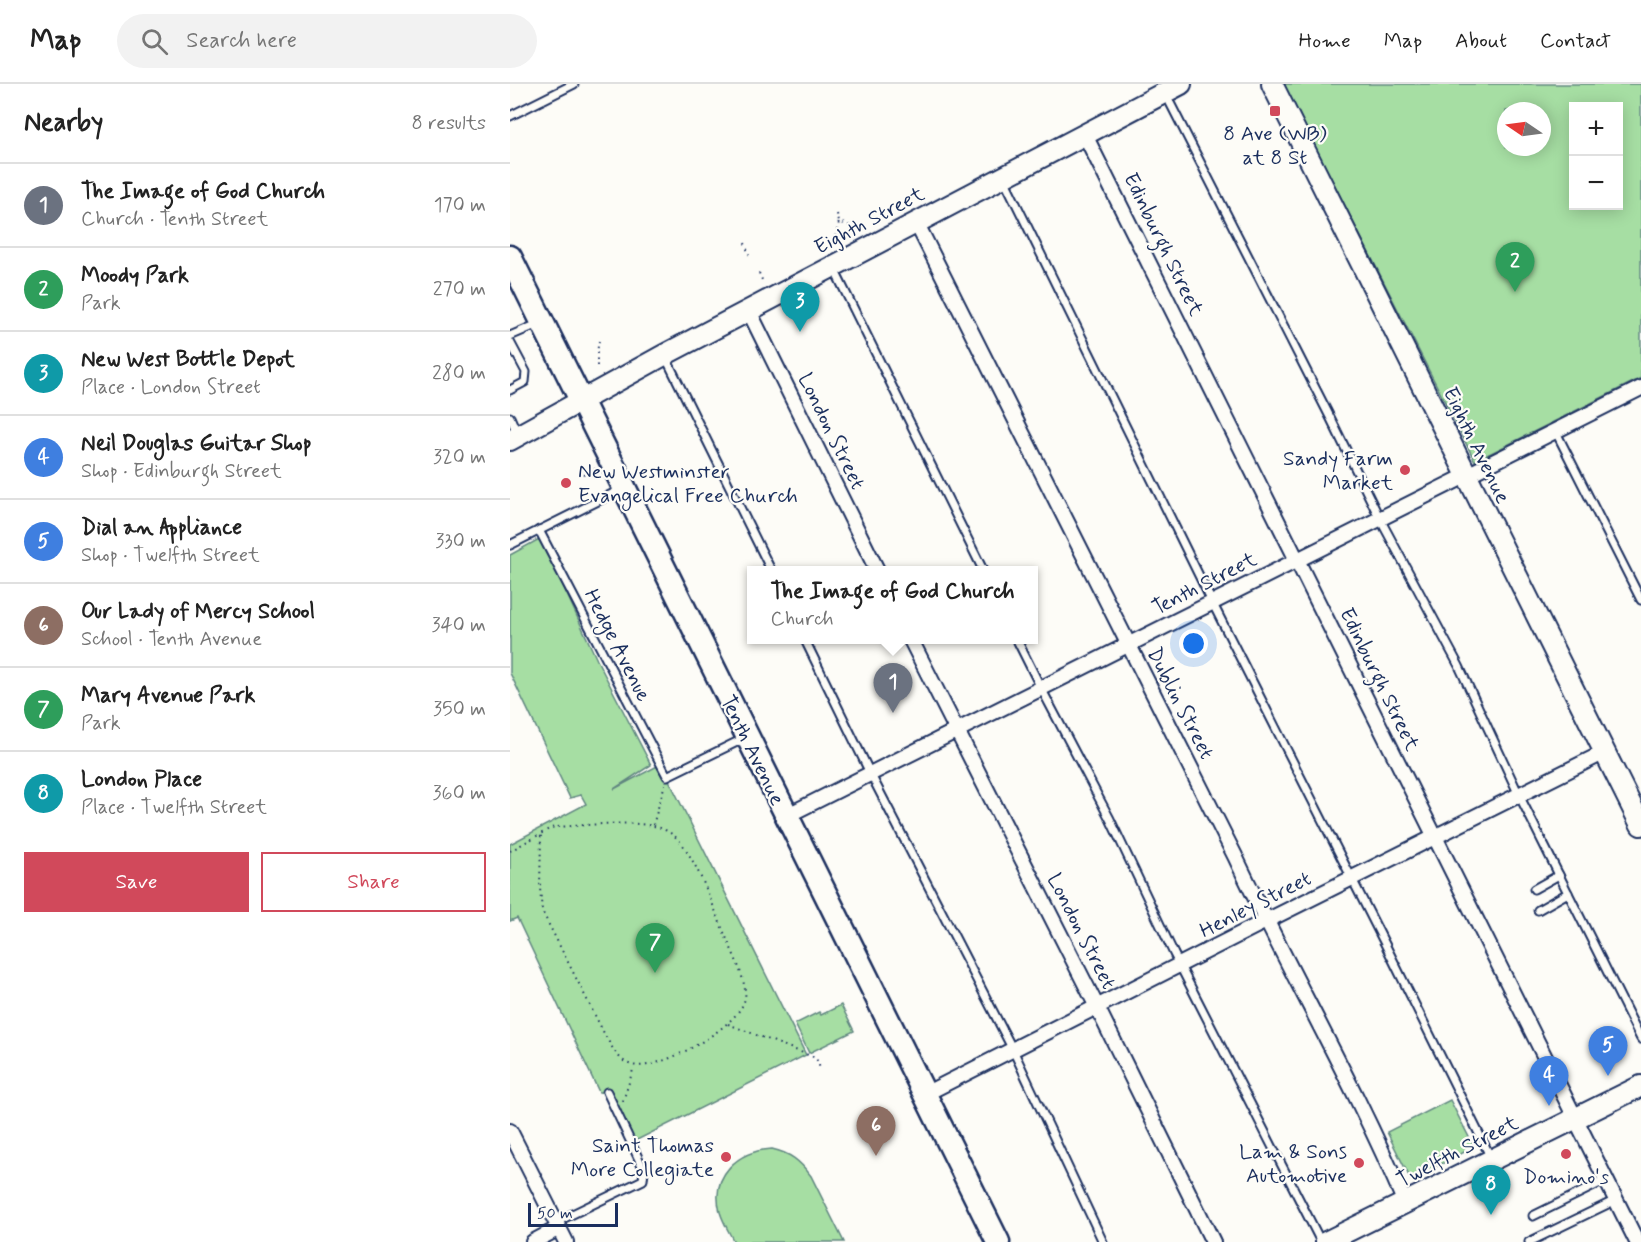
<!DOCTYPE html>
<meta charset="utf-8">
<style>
body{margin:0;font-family:Mynerve,sans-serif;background:#f2f2f2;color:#222}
.controls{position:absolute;right:18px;top:18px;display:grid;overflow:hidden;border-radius:0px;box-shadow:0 3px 15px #0003}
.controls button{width:54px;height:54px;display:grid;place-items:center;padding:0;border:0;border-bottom:2px solid #e0e0e0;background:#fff;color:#222;font:30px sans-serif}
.compass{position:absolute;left:987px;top:18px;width:54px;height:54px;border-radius:50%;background:#fff;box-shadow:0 3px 15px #0003;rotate:283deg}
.scale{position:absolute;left:18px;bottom:15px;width:90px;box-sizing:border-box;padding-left:6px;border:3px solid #1b2f5e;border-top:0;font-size:16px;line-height:21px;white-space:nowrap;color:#1b2f5e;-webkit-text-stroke:4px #fdfcf7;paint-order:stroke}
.you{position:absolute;left:684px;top:560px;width:21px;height:21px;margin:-15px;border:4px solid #fff;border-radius:50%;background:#1a73e8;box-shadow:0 0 0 9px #1a73e833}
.badge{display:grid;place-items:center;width:39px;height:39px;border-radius:50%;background:#d1495b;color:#fff;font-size:20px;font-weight:700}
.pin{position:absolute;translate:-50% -50px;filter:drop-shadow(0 2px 3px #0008)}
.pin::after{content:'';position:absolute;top:32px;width:21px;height:18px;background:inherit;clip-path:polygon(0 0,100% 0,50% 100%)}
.popup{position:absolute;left:237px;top:482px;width:291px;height:78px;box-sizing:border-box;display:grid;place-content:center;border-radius:0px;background:#fff;filter:drop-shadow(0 2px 4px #0005);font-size:20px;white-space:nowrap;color:#767676}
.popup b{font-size:22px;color:#222}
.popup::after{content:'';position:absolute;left:50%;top:100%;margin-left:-12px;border:12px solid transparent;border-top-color:#fff}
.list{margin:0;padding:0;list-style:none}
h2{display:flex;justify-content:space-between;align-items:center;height:78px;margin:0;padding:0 24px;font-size:26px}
h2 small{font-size:20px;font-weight:400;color:#767676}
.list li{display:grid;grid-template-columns:39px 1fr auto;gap:18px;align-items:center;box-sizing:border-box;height:84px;padding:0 24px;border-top:2px solid #e0e0e0}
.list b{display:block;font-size:22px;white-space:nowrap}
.list p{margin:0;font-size:20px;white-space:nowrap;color:#767676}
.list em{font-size:20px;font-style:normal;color:#767676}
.actions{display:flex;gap:12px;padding:18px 24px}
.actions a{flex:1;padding:14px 0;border:2px solid #d1495b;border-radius:0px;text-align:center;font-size:21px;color:#d1495b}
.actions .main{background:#d1495b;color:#fff}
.icon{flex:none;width:33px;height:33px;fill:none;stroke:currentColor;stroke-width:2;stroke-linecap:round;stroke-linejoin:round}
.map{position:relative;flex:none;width:1131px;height:1158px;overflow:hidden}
header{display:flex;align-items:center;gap:36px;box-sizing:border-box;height:84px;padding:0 30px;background:#fff;border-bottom:2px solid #e0e0e0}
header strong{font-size:28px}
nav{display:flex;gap:33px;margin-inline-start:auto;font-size:21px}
.search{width:420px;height:54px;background:#f2f2f2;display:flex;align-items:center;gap:15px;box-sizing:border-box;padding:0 21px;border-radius:33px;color:#767676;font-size:22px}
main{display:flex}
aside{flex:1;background:#fff}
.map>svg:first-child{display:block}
</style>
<header>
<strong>Map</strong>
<div class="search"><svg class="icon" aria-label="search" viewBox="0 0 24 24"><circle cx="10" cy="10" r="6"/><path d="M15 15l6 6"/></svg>Search here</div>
<nav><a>Home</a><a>Map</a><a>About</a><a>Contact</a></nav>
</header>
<main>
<aside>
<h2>Nearby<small>8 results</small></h2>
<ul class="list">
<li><span class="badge" style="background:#6b7280">1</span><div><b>The Image of God Church</b><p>Church · Tenth Street</p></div><em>170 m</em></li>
<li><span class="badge" style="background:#2e9e5b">2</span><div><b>Moody Park</b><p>Park</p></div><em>270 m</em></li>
<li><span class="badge" style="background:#0f9aa8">3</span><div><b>New West Bottle Depot</b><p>Place · London Street</p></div><em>280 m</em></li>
<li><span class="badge" style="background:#3f7fe0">4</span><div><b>Neil Douglas Guitar Shop</b><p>Shop · Edinburgh Street</p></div><em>320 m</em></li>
<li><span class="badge" style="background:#3f7fe0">5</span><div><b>Dial an Appliance</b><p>Shop · Twelfth Street</p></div><em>330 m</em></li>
<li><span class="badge" style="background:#8d6e63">6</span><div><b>Our Lady of Mercy School</b><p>School · Tenth Avenue</p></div><em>340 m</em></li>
<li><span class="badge" style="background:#2e9e5b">7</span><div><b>Mary Avenue Park</b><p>Park</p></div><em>350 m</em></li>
<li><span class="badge" style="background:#0f9aa8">8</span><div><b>London Place</b><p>Place · Twelfth Street</p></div><em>360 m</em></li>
</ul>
<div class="actions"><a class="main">Save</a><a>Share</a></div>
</aside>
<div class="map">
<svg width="1131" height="1158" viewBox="0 0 1131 1158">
<rect width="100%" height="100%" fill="#fdfcf7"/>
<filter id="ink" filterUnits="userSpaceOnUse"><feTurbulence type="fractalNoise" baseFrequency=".0167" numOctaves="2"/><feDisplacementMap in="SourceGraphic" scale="12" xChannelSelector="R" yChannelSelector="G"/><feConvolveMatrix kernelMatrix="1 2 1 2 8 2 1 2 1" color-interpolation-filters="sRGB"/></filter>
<g filter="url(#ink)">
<g fill="#a6dea3" stroke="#608680" stroke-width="1.5" fill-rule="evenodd">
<path d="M773 0H1131V294L965 377ZM1064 22H1108V122H1064ZM996 27H1032V63H996Z"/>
<path d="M31 454 87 576 141 681 104 705 151 680 296 971 121 1059 97 1009 89 1008 7 834 0 837V760L76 720 71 711 60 714 0 589V471Z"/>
<path d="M331 921 344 947 299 969 285 940 309 928 311 931Z"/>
<path d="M940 1016 964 1063 901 1096 877 1048Z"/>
<path d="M262 1065C280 1069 290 1077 301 1092L334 1158H224C219 1148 213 1138 210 1128 200 1091 228 1067 262 1065Z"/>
</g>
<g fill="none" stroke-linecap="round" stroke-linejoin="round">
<g stroke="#1b2f5e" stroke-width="11">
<g id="lane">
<path d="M655 9 821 335 870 435 949 582 1009 711 1131 955"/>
<path d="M0 32 64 0"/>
<path d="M494 95 702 518 875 860 981 1074"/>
<path d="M324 185 473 486"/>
<path d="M0 252 28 240"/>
<path d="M0 258 16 288 15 298 0 306"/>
<path d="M156 274 261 486"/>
<path d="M0 333 7 349"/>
<path d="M1046 348 1131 516"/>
<path d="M29 446 157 692 235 654"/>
<path d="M0 461 112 405"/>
<path d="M295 556 360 689 503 966 593 1158"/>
<path d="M507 556 531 604 600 735 664 870 811 1158"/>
<path d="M1024 805 1049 791"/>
<path d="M1028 826 1058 809"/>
<path d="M1023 1132 1096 1096"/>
<path d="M46 1138 133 1096 134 1086 97 1008"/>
<path d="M1019 1158 1106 1116"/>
</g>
</g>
<g stroke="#1b2f5e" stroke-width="18">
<g id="street">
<path d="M575 51 1127 1158"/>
<path d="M406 138 725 772C780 889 845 1001 895 1119"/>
<path d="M239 227 367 486"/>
<path d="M401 556 587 923 703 1158"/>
<path d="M276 732 1131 304"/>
<path d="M415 1010 742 844 1095 668"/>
<path d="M0 1047 56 1158"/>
<path d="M23 1158 49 1144"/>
</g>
</g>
<g stroke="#1b2f5e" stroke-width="24">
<g id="secondary">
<path d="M762 0 1131 741"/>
<path d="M0 356 154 271 671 0"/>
<path d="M816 1158 1131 1002"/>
</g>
</g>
<g stroke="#1b2f5e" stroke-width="27">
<path id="primary" d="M0 173 488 1158"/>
</g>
<g stroke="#1b2f5e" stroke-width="2" stroke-dasharray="1.5 4.5" stroke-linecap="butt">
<path d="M327 130 329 138 349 145"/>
<path d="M324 158 329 138"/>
<path d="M235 159 239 171"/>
<path d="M249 189 252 196"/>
<path d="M87 282V268L89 257"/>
<path d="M74 391 87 384"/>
<path d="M143 741 155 700"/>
<path d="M0 767 41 744 46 743C73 742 133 734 155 746 163 750 170 756 175 764 191 789 202 819 213 846 221 865 232 886 235 906 236 911 235 916 233 920 223 945 149 988 122 981 110 978 103 965 97 955L32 827 30 804 31 750"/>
<path d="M218 940 306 974 310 984"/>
<path d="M113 1017 124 983"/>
</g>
<use href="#lane" stroke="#fdfcf7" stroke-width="7"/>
<use href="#street" stroke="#fdfcf7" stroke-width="14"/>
<use href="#secondary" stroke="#fdfcf7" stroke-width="20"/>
<use href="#primary" stroke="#fdfcf7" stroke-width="22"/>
</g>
</g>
<g fill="#d1495b" stroke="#fdfcf7" stroke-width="2">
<rect x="759" y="21" width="12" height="12" rx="3"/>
<circle cx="895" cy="386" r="6"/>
<circle cx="56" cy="399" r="6"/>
<circle cx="1056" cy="1070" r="6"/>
<circle cx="216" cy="1073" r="6"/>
<circle cx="849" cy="1079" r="6"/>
</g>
<g text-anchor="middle" stroke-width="4.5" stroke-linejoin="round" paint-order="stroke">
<g font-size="21" fill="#1b2f5e" stroke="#fdfcf7" text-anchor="end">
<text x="765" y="56" text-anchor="middle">8 Ave (WB)<tspan x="765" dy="24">at 8 St</tspan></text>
<text x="883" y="381">Sandy Farm<tspan x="883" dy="24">Market</tspan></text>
<text x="68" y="394" text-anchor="start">New Westminster<tspan x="68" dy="24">Evangelical Free Church</tspan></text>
<text x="204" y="1068">Saint Thomas<tspan x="204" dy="24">More Collegiate</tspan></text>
<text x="837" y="1074">Lam &amp; Sons<tspan x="837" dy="24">Automotive</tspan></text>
<text x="1056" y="1099" text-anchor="middle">Domino's</text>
</g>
<g font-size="21" fill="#1b2f5e" stroke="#fdfcf7">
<text transform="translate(359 136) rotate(-28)" y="7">Eighth Street</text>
<text transform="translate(654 160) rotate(64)" y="7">Edinburgh Street</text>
<text transform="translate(322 347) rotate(64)" y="7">London Street</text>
<text transform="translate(967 361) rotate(64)" y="7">Eighth Avenue</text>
<text transform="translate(694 499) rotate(-27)" y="7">Tenth Street</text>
<text transform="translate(108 561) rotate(63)" y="7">Hedge Avenue</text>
<text transform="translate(870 595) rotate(64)" y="7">Edinburgh Street</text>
<text transform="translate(671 619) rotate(63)" y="7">Dublin Street</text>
<text transform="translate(243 666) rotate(64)" y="7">Tenth Avenue</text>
<text transform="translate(745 820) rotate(-27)" y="7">Henley Street</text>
<text transform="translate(572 847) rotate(63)" y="7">London Street</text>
<text transform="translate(947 1067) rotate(-27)" y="7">Twelfth Street</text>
</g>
</g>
</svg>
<div class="controls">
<button>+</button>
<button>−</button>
</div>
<svg class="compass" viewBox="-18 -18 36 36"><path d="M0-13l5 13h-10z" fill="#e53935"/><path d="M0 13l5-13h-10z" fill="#767676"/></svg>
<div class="scale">50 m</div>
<div class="you"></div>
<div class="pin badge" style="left:383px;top:629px;background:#6b7280">1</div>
<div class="popup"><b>The Image of God Church</b>Church</div>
<div class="pin badge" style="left:1005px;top:208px;background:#2e9e5b">2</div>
<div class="pin badge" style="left:290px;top:248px;background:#0f9aa8">3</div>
<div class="pin badge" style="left:1039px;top:1022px;background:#3f7fe0">4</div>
<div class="pin badge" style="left:1098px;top:992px;background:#3f7fe0">5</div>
<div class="pin badge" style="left:366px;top:1072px;background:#8d6e63">6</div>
<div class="pin badge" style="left:145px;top:889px;background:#2e9e5b">7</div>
<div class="pin badge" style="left:981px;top:1131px;background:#0f9aa8">8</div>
</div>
</main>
